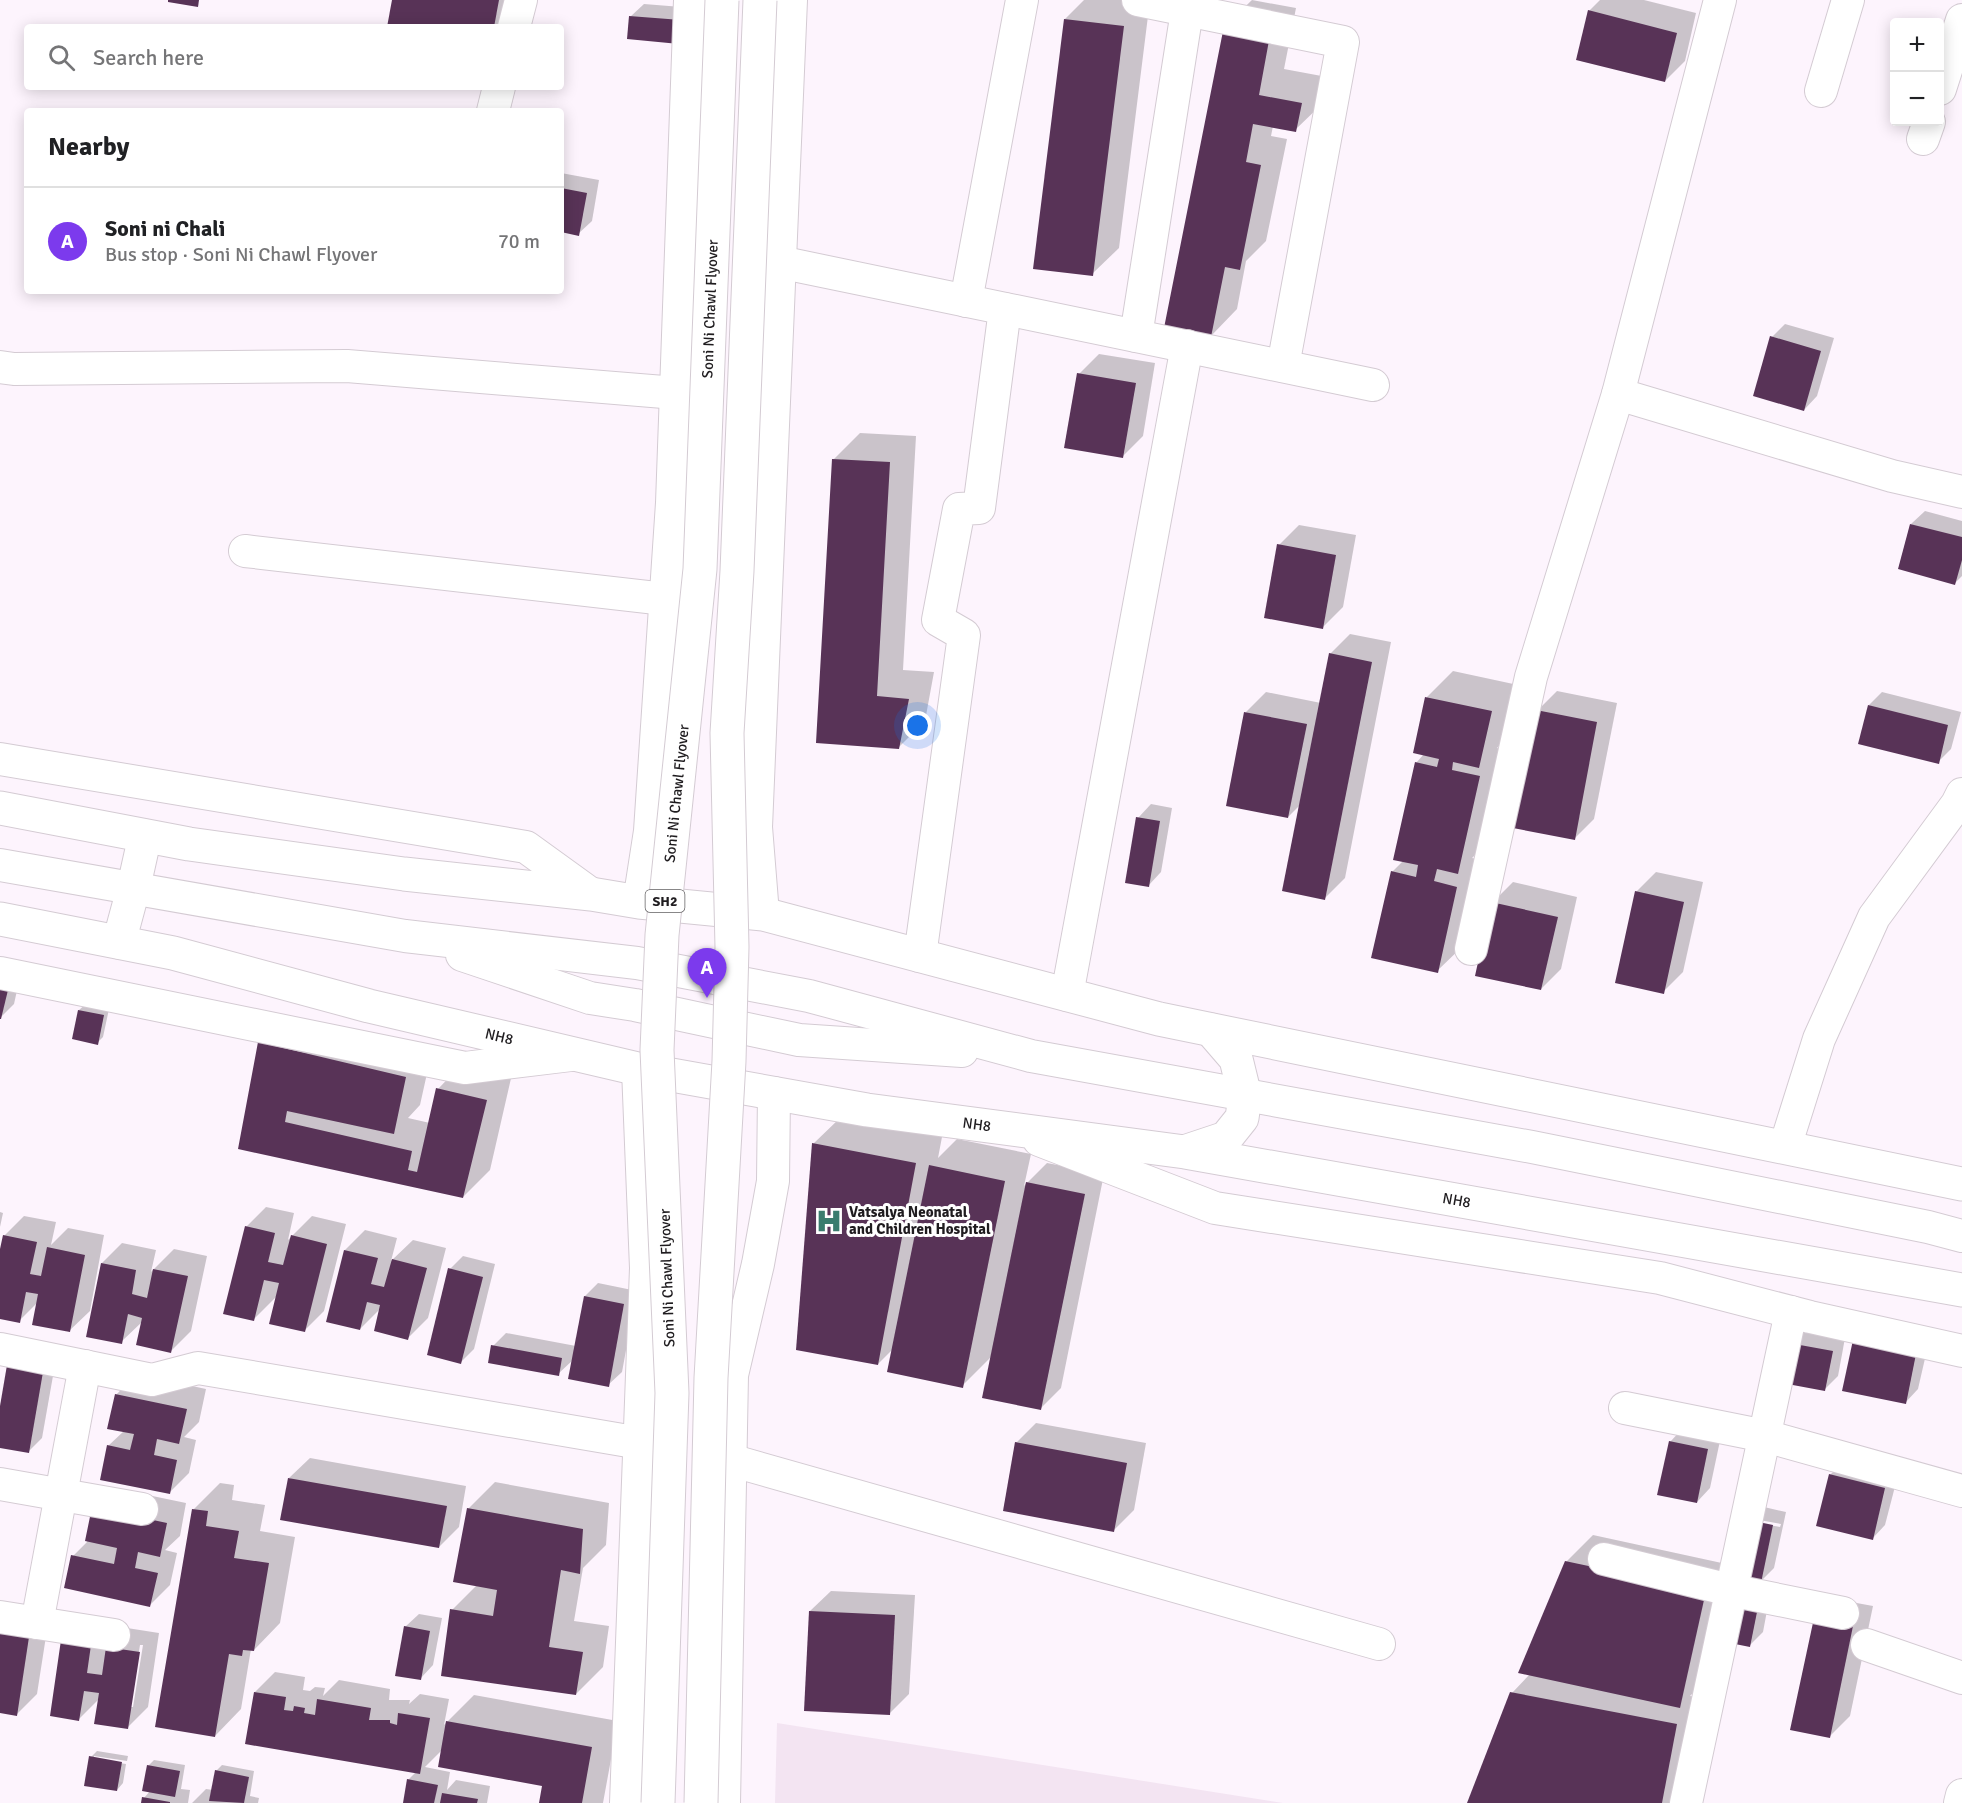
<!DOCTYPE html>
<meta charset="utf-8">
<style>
body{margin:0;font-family:Signika,sans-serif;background:#f6f6f6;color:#202124}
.controls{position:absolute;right:18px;top:18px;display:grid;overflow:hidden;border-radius:6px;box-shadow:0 3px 15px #0003}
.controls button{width:54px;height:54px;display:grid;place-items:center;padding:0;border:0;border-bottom:2px solid #e0e0e0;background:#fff;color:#202124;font:30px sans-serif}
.you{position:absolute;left:918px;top:726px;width:21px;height:21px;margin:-15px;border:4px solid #fff;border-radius:50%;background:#1a73e8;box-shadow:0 0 0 9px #1a73e833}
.badge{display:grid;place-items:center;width:39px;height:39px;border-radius:50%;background:#7c3aed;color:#fff;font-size:20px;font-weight:700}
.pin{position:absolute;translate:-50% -50px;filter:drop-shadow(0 2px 3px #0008)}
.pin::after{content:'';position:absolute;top:32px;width:21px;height:18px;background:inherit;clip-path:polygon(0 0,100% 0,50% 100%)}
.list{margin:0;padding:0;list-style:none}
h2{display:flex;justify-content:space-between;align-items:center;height:78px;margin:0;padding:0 24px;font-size:26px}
h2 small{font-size:20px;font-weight:400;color:#757577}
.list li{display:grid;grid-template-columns:39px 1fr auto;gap:18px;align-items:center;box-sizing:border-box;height:108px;padding:0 24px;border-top:2px solid #e0e0e0}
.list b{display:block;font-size:22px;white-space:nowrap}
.list p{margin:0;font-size:20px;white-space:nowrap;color:#757577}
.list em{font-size:20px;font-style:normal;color:#757577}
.icon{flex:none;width:33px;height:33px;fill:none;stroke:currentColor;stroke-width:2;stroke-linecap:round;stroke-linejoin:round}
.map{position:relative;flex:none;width:1962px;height:1803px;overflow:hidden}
.search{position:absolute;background:#fff;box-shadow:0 3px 15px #0003;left:24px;top:24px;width:540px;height:66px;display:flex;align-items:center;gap:15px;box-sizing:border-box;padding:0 21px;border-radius:6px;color:#757577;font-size:22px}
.panel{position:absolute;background:#fff;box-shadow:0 3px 15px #0003;left:24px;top:108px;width:540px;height:186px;border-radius:6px}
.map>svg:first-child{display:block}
</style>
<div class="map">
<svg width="1962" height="1803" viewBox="0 0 1962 1803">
<rect width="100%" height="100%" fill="#fdf4fd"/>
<path fill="#f3e4f2" d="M777 1723 1283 1803H775Z"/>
<g fill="#0003" fill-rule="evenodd">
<path d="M393 0H515L510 27H389Z"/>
<path d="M1084 0H1150L1119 248 1092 274 1065 19Z"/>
<path d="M1252 0 1296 8 1284 69 1327 77 1322 104 1295 130 1273 126 1271 136 1287 139 1266 241 1246 261 1237 309 1211 336 1225 26Z"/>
<path d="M1600 0H1644L1696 13 1685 61 1665 81 1589 11Z"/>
<path d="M644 4 694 8 692 29 630 17Z"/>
<path d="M561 173 599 180 592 221 578 234 561 231Z"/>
<path d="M1785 324 1834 338 1817 396 1804 410 1772 337Z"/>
<path d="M1099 354 1155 363 1143 436 1123 456 1079 374Z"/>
<path d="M860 433 916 436 903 670 934 672 925 721 898 748 818 742 833 460Z"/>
<path d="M1925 511 1962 521V576L1955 583 1911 524Z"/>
<path d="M1299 525 1356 535 1343 607 1323 627 1279 545Z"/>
<path d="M1350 634 1391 642 1345 878 1325 898 1301 804 1288 817 1246 712 1266 692 1321 703 1330 654Z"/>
<path d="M1453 671 1518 685 1505 740 1497 748 1505 750 1484 846 1472 858 1483 860 1464 945 1437 971 1392 872 1403 861 1416 763 1424 754 1427 697Z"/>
<path d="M1557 691 1617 703 1594 819 1574 839 1537 711Z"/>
<path d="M1882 692 1961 712 1951 749 1938 762 1869 705Z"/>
<path d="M1151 804 1172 808 1161 872 1148 886 1138 818Z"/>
<path d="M1656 872 1703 882 1683 972 1663 992 1636 892Z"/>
<path d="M1513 882 1577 897 1561 969 1541 989 1493 902Z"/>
<path d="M0 972 20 977 14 1004 0 1018Z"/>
<path d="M86 1004 109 1009 103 1037 97 1043 79 1010Z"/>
<path d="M285 1016 432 1051 420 1105 408 1118 430 1123 438 1089 464 1062 512 1074 490 1170 463 1197 240 1148 259 1043Z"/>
<path d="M840 1118 942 1137 938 1158 957 1139 1031 1154 1024 1186 1047 1163 1104 1174 1061 1388 1041 1408 992 1356 962 1386 894 1348 878 1364 813 1144Z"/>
<path d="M266 1207 294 1213 288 1240 312 1216 346 1224 324 1311 304 1331 277 1296 253 1320 246 1227Z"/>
<path d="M0 1212 3 1213 0 1227Z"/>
<path d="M24 1216 56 1222 51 1245 68 1228 104 1235 90 1311 69 1331 37 1303 19 1321 0 1317V1256L4 1236Z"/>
<path d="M365 1230 397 1238 391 1261 413 1240 446 1248 428 1318 408 1338 381 1308 360 1329 345 1250Z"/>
<path d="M122 1243 156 1250 151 1272 174 1249 207 1256 191 1331 171 1351 143 1321 121 1342 102 1263Z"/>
<path d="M463 1256 495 1264 474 1349 461 1362 450 1269Z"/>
<path d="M598 1283 637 1291 622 1372 608 1385 573 1360 558 1374 493 1346 506 1333 576 1346 585 1296Z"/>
<path d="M1804 1330 1845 1338 1838 1376 1825 1389 1791 1344Z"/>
<path d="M1855 1341H1929L1918 1389 1905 1403Z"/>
<path d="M56 1359 42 1438 28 1452 0 1446V1414Z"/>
<path d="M136 1374 206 1389 199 1422 184 1437 196 1440 189 1473 169 1493 108 1446 124 1431 116 1395Z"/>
<path d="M1036 1423 1146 1443 1134 1510 1114 1530 1016 1443Z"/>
<path d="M1683 1428 1721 1436 1710 1488 1697 1502 1670 1442Z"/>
<path d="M310 1458 466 1486 459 1527 439 1547 289 1478Z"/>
<path d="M1843 1462 1898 1475 1885 1525 1872 1539 1830 1475Z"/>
<path d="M495 1482 609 1503 606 1545 583 1568 574 1621 609 1626 603 1667 576 1694 452 1610 477 1585 468 1509Z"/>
<path d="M220 1483 234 1485 232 1500 265 1505 260 1531 295 1537 280 1623 254 1650 251 1649 241 1709 215 1736 194 1509Z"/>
<path d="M114 1488 186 1503 180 1536 165 1550 177 1553 170 1585 150 1605 73 1556 87 1542 94 1508Z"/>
<path d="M1764 1507 1786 1512 1774 1568 1761 1581 1739 1577 1751 1521ZM1759 1520 1781 1524 1780 1527 1759 1523Z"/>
<path d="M1593 1535 1731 1565 1706 1680 1690 1696 1703 1698 1682 1803H1469L1512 1693 1530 1674 1566 1562Z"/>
<path d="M1771 1589 1763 1632 1750 1645 1735 1598Z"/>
<path d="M831 1591 915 1595 909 1694 889 1714 810 1611Z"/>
<path d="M1835 1599 1873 1606 1850 1716 1830 1736Z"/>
<path d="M419 1614 442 1618 433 1665 420 1679 405 1627Z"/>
<path d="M49 1617 37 1694 17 1714 0 1712V1633Z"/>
<path d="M127 1628 159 1633 148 1707 128 1727 100 1698 79 1719 63 1641ZM140 1645H143L133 1707H130Z"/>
<path d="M275 1672 305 1677 303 1690 310 1691 315 1687 325 1688 323 1696 339 1680 390 1689 389 1700H410L409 1704 420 1694 449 1699 444 1725 474 1695 618 1721 603 1803H540L544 1785 443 1749 425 1767 450 1772 447 1790 456 1780 490 1786 487 1803H404L408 1780 416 1772 247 1743 255 1692Z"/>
<path d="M97 1751 128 1756 127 1761 94 1756V1759L126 1764 123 1783 117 1790 91 1757Z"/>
<path d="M154 1760 185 1765 181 1789 190 1790 188 1803H143L144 1798 150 1791 148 1766Z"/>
<path d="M222 1765 254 1771 250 1796 259 1798 258 1803H192L206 1789 213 1790 216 1771Z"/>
</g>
<g fill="#583357">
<path d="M168 0H199L198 7 168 2Z"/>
<path d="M392 0H499L494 27H387Z"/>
<path d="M1588 10 1677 33 1665 82 1576 60Z"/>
<path d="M629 16 681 20 679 44 627 39Z"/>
<path d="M1064 19 1124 26 1093 276 1033 269Z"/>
<path d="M1224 26 1270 35 1259 95 1302 103 1296 132 1253 124 1246 162 1261 165 1240 270 1225 267 1211 337 1164 328Z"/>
<path d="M561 188 587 193 579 236 561 232Z"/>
<path d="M1770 336 1821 351 1804 411 1753 396Z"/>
<path d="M1077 373 1136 383 1123 458 1064 448Z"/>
<path d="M832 459 890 462 877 696 909 699 899 749 816 743Z"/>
<path d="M1910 524 1962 537V560L1955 585 1898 569Z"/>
<path d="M1277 544 1336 555 1323 629 1264 618Z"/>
<path d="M1329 653 1372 662 1325 900 1282 891Z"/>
<path d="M1425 697 1492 711 1479 768 1453 762 1452 770 1480 776 1458 874 1437 869 1434 881 1457 887 1438 973 1371 958 1391 871 1416 877 1418 865 1393 860 1415 762 1437 767 1439 759 1413 753Z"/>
<path d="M1868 705 1948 725 1939 764 1858 744Z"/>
<path d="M1536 710 1597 722 1575 840 1513 828Z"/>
<path d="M1244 712 1307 724 1288 818 1226 806Z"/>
<path d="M1136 817 1160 821 1149 887 1125 883Z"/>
<path d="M1635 891 1684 902 1664 994 1615 983Z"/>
<path d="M1491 902 1558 917 1541 990 1475 976Z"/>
<path d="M0 988 8 990 1 1019H0Z"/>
<path d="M78 1010 104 1015 98 1045 72 1039Z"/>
<path d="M258 1042 406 1077 394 1134 287 1111 285 1122 412 1151 408 1170 417 1172 436 1088 487 1100 463 1198 238 1149Z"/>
<path d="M812 1143 916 1163 878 1365 796 1350Z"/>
<path d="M929 1165 1005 1181 963 1388 887 1372Z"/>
<path d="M1026 1182 1085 1194 1041 1410 982 1398Z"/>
<path d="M245 1226 275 1233 268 1262 283 1265 291 1235 327 1244 305 1332 269 1324 279 1283 264 1280 254 1321 223 1314Z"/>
<path d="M3 1235 37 1242 30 1274 41 1276 47 1247 85 1255 70 1332 32 1325 38 1294 26 1292 20 1323 0 1319V1249Z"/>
<path d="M344 1250 378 1258 371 1284 384 1287 392 1259 427 1268 408 1340 374 1331 380 1305 367 1302 360 1330 326 1322Z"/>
<path d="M101 1263 136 1270 132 1294 147 1298 153 1269 188 1276 171 1353 136 1345 142 1318 128 1314 122 1344 86 1337Z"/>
<path d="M448 1268 483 1277 461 1364 427 1355Z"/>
<path d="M584 1296 624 1304 609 1387 568 1379Z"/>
<path d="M1853 1340 1916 1354 1906 1404 1842 1391Z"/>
<path d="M1789 1343 1833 1351 1825 1391 1782 1383Z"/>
<path d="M491 1345 562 1358 559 1376 488 1363Z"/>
<path d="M7 1365 43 1372 29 1453 0 1448V1406Z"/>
<path d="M115 1394 187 1409 179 1444 157 1439 154 1455 177 1460 170 1494 100 1480 107 1445 130 1450 134 1434 107 1429Z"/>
<path d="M1669 1441 1708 1449 1697 1503 1657 1495Z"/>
<path d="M1015 1442 1127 1463 1114 1532 1003 1511Z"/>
<path d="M1829 1474 1885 1488 1873 1540 1816 1526Z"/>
<path d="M288 1478 447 1506 439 1548 280 1520Z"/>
<path d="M92 1507 167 1523 160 1557 138 1552 135 1568 158 1573 150 1607 64 1588 71 1555 114 1564 117 1548 85 1541Z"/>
<path d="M467 1508 583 1529 580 1574 561 1570 549 1647 583 1652 576 1695 441 1676 450 1609 493 1616 497 1590 453 1582Z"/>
<path d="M192 1509 208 1511 206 1526 239 1531 234 1558 269 1563 254 1651 243 1650 242 1656 229 1654 215 1737 155 1727Z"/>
<path d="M1749 1520 1773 1525 1761 1583 1737 1578Z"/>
<path d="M1565 1561 1706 1591 1680 1708 1518 1673Z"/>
<path d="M1734 1597 1759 1602 1750 1647 1725 1642Z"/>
<path d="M809 1611 895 1615 890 1715 804 1711Z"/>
<path d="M1814 1618 1853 1626 1830 1738 1790 1730Z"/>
<path d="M404 1626 430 1631 421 1680 395 1676Z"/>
<path d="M0 1632 29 1637 17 1716 0 1713Z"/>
<path d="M61 1640 91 1645 87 1673 102 1675 106 1647 140 1652 128 1729 94 1724 99 1693 84 1691 79 1721 50 1716Z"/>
<path d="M254 1692 286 1697 284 1710 293 1711 294 1706 305 1708 304 1713 315 1715 317 1699 371 1708 369 1720H390V1723L397 1725 398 1713 430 1718 420 1774 245 1744Z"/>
<path d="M1510 1692 1677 1724 1662 1803H1467Z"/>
<path d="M446 1721 592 1747 582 1803H539L542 1786 438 1767Z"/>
<path d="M89 1756 122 1762 117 1791 84 1786Z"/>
<path d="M147 1765 180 1771 175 1797 142 1791Z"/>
<path d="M215 1770 249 1777 244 1803 209 1801Z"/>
<path d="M407 1779 438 1785 434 1803H403Z"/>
<path d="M442 1793 478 1799 477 1803H440Z"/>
<path d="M142 1797 170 1802V1803H141Z"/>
</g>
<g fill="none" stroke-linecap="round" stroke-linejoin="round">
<g stroke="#d4cbd3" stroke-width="34">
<g id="minor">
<path d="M1138 0 1343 42 1283 366"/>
<path d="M514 27 521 0"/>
<path d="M1940 89 1962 20"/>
<path d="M1821 91 1848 0"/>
<path d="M493 111 499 87"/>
<path d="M1923 139 1929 122"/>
<path d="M779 262 1373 385"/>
<path d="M966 301 1022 0"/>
<path d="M1136 336 1187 11"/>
<path d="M0 367 14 369 347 366 676 393"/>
<path d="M1618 394 1892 476 1962 492"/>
<path d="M245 551 665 599"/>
<path d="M0 759 526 847 591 894"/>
<path d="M0 865 405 936 637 963 809 996 1031 1056 1532 1147 1928 1227 1962 1236"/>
<path d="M639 902 650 831 672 503 690 0"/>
<path d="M763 914 756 827 791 0"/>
<path d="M1471 949 1531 677 1618 394 1720 0"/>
<path d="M462 955 590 998 635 1005 799 1040 962 1051"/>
<path d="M920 956 964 635 938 620 959 509 979 508 1005 309"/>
<path d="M0 973 465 1068 571 1055"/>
<path d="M1067 995 1187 346"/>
<path d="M1039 1140 1215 1208 1660 1278 1810 1317 1962 1351"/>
<path d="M1785 1147 1819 1039 1874 917 1957 804 1962 794"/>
<path d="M0 1349 152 1380 198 1368 640 1443"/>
<path d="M1625 1408 1765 1436 1962 1491"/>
<path d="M730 1460 1379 1644"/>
<path d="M0 1484 142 1509"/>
<path d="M1604 1559 1730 1590 1843 1613"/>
<path d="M0 1617 114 1635"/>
<path d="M37 1623 85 1366"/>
<path d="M1867 1645 1962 1678"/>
<path d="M626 1803 646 1268 638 1069"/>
<path d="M724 1803 732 1375 758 1264 773 1181 774 1093"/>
<path d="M1686 1803 1791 1312"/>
<path d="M1960 1803 1962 1795"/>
</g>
</g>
<g stroke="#d4cbd3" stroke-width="35">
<g id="major">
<path d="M0 808 189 844 404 874 591 894 639 902 763 914 1159 1019 1962 1184"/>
<path id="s1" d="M0 919 173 953 369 1006 638 1069 867 1110 1185 1152 1962 1290"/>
<path d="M119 942 133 890 145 836"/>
<path d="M1187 1151 1226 1138 1242 1118 1245 1096 1236 1059 1211 1030"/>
</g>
</g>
<use href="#minor" stroke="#fff" stroke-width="32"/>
<use href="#major" stroke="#fff" stroke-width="33"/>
<g stroke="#d4cbd3" stroke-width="35" stroke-linecap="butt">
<g id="major-bridge">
<path id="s2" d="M658 1803 672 1393 657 1050 662 935 700 569 722 0"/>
<path d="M701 1803 711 1378 729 1061 732 947 727 733 737 571 760 0"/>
</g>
</g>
<use href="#major-bridge" stroke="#fff" stroke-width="33"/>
</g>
<defs>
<g id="hospital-bare" transform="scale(2.07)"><path d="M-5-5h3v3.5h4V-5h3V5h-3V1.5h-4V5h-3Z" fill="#3a7c6e" stroke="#fff" stroke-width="2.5" paint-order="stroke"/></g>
</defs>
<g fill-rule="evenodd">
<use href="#hospital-bare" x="829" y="1221"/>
</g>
<g text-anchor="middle" stroke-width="6" stroke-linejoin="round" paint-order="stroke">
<rect fill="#fff" stroke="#626062" stroke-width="1.5" x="645.5" y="890" width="39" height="22" rx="4.5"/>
<g font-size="14" font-weight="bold" fill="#1f1c1f">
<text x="665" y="906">SH2</text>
</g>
<g font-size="15" fill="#1f1c1f" stroke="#fff">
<text dy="5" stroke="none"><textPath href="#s2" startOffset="1497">Soni Ni Chawl Flyover</textPath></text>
<text dy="5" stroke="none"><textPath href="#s2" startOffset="1011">Soni Ni Chawl Flyover</textPath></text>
<text dy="5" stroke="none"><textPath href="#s1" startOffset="513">NH8</textPath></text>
<text dy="5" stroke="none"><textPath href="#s1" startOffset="999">NH8</textPath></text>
<text dy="5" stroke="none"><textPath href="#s1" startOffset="1485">NH8</textPath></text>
<text transform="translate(667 1278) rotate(-92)" y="5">Soni Ni Chawl Flyover</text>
</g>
<g font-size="15" font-weight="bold" fill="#1f1c1f" stroke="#fff" text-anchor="start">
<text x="849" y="1217">Vatsalya Neonatal<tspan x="849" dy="17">and Children Hospital</tspan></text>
</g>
</g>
</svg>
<div class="controls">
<button>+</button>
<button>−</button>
</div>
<div class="you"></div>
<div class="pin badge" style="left:707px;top:998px">A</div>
<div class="search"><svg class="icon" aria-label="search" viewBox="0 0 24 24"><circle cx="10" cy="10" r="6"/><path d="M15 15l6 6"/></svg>Search here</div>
<section class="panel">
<h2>Nearby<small></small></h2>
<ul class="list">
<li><span class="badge">A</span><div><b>Soni ni Chali</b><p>Bus stop · Soni Ni Chawl Flyover</p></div><em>70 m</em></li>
</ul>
</section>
</div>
